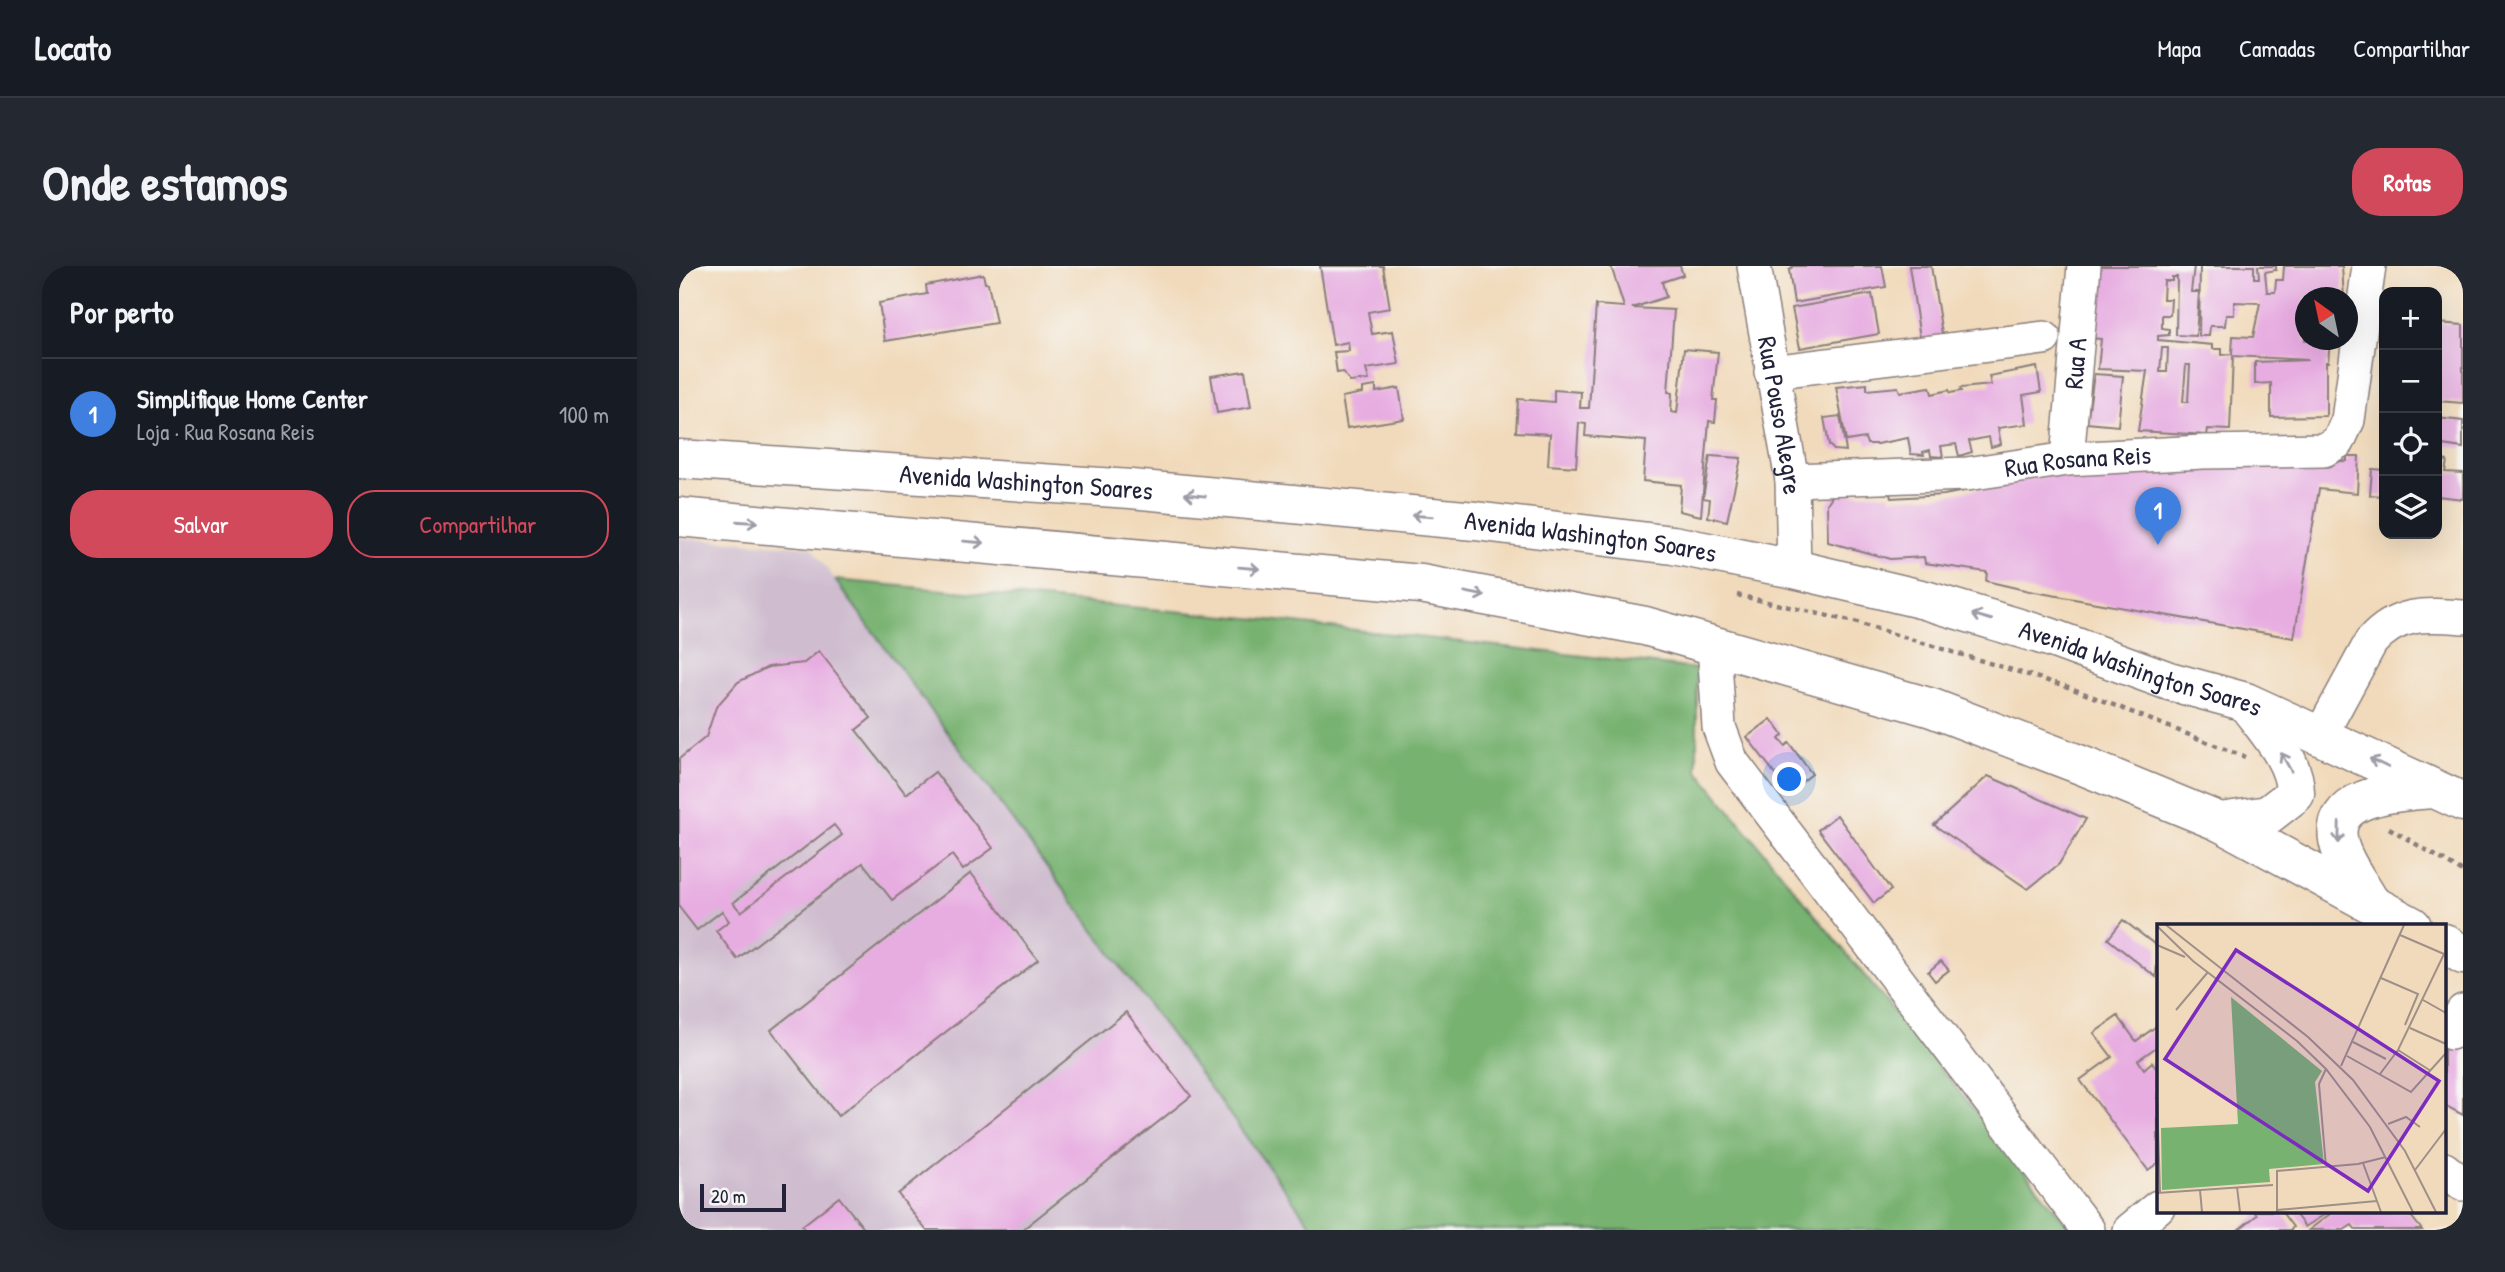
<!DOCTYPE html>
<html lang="pt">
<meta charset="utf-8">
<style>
body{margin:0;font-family:"Patrick Hand",sans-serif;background:#242831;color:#f1f3f6}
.controls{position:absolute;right:21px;top:21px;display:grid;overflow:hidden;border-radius:14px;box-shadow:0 7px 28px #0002}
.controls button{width:63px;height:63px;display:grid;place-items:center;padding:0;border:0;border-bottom:2px solid #363941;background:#171b24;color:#f1f3f6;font:35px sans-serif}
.compass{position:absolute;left:1616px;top:21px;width:63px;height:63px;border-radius:50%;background:#171b24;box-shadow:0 7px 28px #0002;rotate:327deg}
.scale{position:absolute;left:21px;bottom:18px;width:86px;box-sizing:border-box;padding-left:7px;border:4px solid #22223b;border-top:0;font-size:19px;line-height:24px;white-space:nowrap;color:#22223b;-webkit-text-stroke:5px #f6f6f2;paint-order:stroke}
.you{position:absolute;left:1111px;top:514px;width:24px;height:24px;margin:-18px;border:5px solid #fff;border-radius:50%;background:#1a73e8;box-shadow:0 0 0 10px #1a73e833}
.badge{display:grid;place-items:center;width:46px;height:46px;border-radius:50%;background:#d1495b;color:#fff;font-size:23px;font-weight:700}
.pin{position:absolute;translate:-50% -58px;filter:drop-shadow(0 2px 4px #0008)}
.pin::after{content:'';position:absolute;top:37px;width:24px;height:21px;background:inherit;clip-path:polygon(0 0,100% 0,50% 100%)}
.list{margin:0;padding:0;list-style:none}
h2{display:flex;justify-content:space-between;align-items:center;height:91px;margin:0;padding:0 28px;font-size:30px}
h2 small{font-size:23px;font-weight:400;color:#9ea1a6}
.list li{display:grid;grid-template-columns:46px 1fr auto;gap:21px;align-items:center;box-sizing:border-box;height:112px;padding:0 28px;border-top:2px solid #363941}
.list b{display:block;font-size:26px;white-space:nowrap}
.list p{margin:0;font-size:23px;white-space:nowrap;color:#9ea1a6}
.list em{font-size:23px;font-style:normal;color:#9ea1a6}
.actions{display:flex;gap:14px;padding:21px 28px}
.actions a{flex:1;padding:16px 0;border:2px solid #d1495b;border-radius:28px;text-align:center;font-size:24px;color:#d1495b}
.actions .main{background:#d1495b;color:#fff}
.icon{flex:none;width:38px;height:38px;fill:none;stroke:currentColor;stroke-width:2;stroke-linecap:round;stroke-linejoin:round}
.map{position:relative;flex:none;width:1784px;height:964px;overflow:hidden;border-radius:28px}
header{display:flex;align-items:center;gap:42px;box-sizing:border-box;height:98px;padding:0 35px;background:#171b24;border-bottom:2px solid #363941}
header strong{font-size:33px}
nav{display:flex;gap:38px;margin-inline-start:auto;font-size:24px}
.intro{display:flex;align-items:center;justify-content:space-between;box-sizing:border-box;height:168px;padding:0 42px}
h1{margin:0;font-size:49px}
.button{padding:18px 32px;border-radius:28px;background:#d1495b;color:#fff;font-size:24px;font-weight:700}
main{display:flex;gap:42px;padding:0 42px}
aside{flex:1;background:#171b24;border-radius:28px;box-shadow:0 7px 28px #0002}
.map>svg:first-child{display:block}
</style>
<header>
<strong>Locato</strong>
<nav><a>Mapa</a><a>Camadas</a><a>Compartilhar</a></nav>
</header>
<div class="intro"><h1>Onde estamos</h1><a class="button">Rotas</a></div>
<main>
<aside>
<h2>Por perto<small></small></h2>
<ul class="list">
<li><span class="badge" style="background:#3f7fe0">1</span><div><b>Simplifique Home Center</b><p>Loja · Rua Rosana Reis</p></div><em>100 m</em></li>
</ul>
<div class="actions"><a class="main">Salvar</a><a>Compartilhar</a></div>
</aside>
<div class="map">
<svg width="1784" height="964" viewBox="0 0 1784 964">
<rect width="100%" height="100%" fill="#f6f6f2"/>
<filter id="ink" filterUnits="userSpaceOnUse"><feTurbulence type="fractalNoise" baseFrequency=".0143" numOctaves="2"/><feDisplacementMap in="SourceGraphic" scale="14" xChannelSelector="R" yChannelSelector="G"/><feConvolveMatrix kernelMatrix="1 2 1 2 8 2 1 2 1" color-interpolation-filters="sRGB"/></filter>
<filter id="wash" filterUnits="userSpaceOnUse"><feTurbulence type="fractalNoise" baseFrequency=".00686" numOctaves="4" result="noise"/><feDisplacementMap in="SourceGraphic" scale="28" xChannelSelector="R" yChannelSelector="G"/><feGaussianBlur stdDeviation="1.57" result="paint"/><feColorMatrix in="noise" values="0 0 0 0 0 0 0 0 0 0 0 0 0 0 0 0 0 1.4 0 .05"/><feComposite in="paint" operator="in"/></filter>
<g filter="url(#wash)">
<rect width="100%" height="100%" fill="#f1dabb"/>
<path fill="#cfbdcf" d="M0 272 132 281 636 964H0Z"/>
<path fill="#78b271" stroke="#4d6a56" stroke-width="2" d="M156 314 581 353 1018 403V504L1393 964H636Z"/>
<g id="blocks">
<g fill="#e7ade1" fill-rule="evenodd">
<path d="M641 0H704L711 42 689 46 693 68 714 65 720 98 687 103 690 114 671 116 664 106 658 107 655 86 670 85 669 76 654 79Z"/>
<path d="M932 0H1001L1004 9 983 16 987 31 953 42 995 44 989 126 993 127 992 146 998 147 1005 83 1039 86 1034 134H1038L1036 156 1030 155 1022 250 1000 245 1002 219 964 215 967 175 906 170 907 158 900 157 897 201 869 199 871 168 837 166 839 133 875 136V124L902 126 901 142H910L917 39 945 41Z"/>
<path d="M1114 0H1203L1207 21 1115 37 1110 4Z"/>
<path d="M1230 0H1252L1264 74 1241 72Z"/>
<path d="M1420 0H1515L1512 26H1520L1517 70 1497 69 1498 11H1493V15H1485L1484 33H1492L1491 49H1483V62L1490 63V69L1479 70V74L1534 79V83H1543V89L1553 88 1554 70 1574 71 1581 37 1555 36V49H1547L1546 60H1531L1530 70H1520L1521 0H1575V12H1580L1579 0H1597V4L1586 6 1588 26H1596L1597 14H1604L1605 0H1663L1665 32H1626V74H1651L1649 96H1647V150L1592 151V117L1576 118V96L1629 94 1554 90 1551 164 1529 163 1528 169 1459 165 1468 105 1419 103 1422 73 1411 72ZM1483 82H1489L1488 106H1481ZM1507 99H1511L1509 136H1504Z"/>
<path d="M304 8 306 17H309L317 57 206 75 200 37 248 28 247 19Z"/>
<path d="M1193 28 1200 68 1121 82 1113 42Z"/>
<path d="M1758 57 1784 59V137L1758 135Z"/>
<path d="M1358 101 1362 126 1344 129 1348 158 1319 162 1322 178 1312 181 1310 171 1290 175 1293 186 1280 190 1277 178 1262 180 1264 191 1252 190 1251 184 1244 186 1245 189 1232 188 1229 172 1198 178H1188L1186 172 1167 175 1157 121 1188 118V124L1219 121 1221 126 1251 121 1253 128 1270 124 1271 127 1282 125 1281 122 1312 119 1310 110Z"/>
<path d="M566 105 572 141 538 147 532 110Z"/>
<path d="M1415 108 1444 110 1439 160 1408 157Z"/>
<path d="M697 120V126L720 122 725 153 668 162 663 131 684 127V122Z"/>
<path d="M1161 150 1167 185 1155 184 1150 179 1145 152Z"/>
<path d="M1758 152 1784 155V182L1763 179 1761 193 1768 195 1766 206 1784 207V233L1758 230Z"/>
<path d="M1031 190 1062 192 1048 255 1029 251 1031 233 1024 232Z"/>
<path d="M1668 190H1680L1678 227 1640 223 1615 372 1350 325 1307 315 1308 306 1246 297 1245 291 1211 293 1149 276 1148 238 1155 227 1211 228 1212 232 1265 229 1413 200 1668 195Z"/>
<path d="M1693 203 1705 204V230L1691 229Z"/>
<path d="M140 385 192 452 177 464 227 528 256 506 314 582 284 604 273 589 213 634 184 597 58 693 37 665 50 655 43 645 18 664 0 641V493L27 471 37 441 59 416 89 401 125 397ZM155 559 163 569 62 646 54 637Z"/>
<path d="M1092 453 1104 469 1100 473 1106 480 1110 477 1133 508 1110 526 1068 471Z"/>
<path d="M1309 510 1407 553 1380 598 1349 623 1255 559Z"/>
<path d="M1158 549 1212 624 1195 637 1139 564Z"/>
<path d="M292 607 359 694 159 850 92 764Z"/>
<path d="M1444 654 1479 681 1477 711 1429 673Z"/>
<path d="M1262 695 1270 704 1256 715 1249 706Z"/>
<path d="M447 746 512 830 343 964H247L219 928Z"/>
<path d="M1439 750 1457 775 1479 759V780L1459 794 1465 803 1473 796 1479 805V897L1469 904 1401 814 1433 791 1415 767Z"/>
<path d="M1784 759V849L1765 839V781Z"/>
<path d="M160 931 186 964H126L123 960Z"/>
<path d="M1575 945H1602L1614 961 1612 964H1559L1578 949Z"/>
<path d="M1614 945H1651L1626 961Z"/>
<path d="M1655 945H1728L1743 964H1677L1673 959 1665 964H1630Z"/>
</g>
</g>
</g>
<g filter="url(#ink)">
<use href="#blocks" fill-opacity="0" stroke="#8a7e7b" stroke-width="2"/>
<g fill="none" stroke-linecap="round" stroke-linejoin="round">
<g stroke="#8a7e7b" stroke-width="36">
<g id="minor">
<path id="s1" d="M1075 0 1113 214 1115 303"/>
<path d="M1092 106 1365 72"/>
<path id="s2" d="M1388 193 1405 0"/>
<path id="s3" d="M1113 214 1288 208 1388 193 1524 186 1645 184 1659 176 1669 154 1690 0"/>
<path d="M1035 378 1040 461 1053 496 1409 964"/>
<path d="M1641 470 1692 376C1718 346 1746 348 1784 351"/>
<path d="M1772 767 1784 745"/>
<path d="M1765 903 1784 918"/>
<path d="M1451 964 1479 941"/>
</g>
</g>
<g stroke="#8a7e7b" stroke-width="41">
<g id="highway">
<path id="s4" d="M0 193 452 223 796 255 994 279 1115 303 1246 334 1370 371 1490 415 1567 436 1784 536"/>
<path d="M0 251 742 318 966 360 1253 442 1402 499 1541 556 1733 660"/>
<path d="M1541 556 1589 549 1616 528C1617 495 1587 464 1568 438"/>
<path d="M1691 636C1681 618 1665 598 1660 578 1647 527 1721 526 1753 523"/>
<path d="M1765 677 1784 689"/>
</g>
</g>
<g stroke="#8a7e7b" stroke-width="4.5" stroke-dasharray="5 5" stroke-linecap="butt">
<path d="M1058 329 1175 356 1389 421 1566 491"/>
<path d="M1710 562 1784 606"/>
</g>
<use href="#minor" stroke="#fff" stroke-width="33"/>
<use href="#highway" stroke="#fff" stroke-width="38"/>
</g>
<defs><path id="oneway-shaft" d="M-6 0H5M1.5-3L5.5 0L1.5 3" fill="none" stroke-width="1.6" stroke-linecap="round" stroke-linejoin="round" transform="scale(1.75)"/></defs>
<g stroke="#9c9ca7">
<use href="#oneway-shaft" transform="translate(516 229) rotate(-174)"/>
<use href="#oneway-shaft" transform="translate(743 250) rotate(-176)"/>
<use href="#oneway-shaft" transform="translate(68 256) rotate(4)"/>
<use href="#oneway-shaft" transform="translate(295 276) rotate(5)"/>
<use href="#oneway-shaft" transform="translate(570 302) rotate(5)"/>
<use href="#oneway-shaft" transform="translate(796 328) rotate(11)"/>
<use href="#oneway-shaft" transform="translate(1303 351) rotate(-164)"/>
<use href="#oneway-shaft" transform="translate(1607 496) rotate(-119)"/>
<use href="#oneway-shaft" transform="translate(1700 497) rotate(-155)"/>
<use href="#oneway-shaft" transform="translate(1660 567) rotate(91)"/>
</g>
</g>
<g text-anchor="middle" stroke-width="6" stroke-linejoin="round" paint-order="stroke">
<g font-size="26" fill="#22223b" stroke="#f6f6f2">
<text dy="9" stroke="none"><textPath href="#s2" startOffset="96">Rua A</textPath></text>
<text dy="9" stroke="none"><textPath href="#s1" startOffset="152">Rua Pouso Alegre</textPath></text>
<text dy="9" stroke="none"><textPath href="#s3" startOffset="287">Rua Rosana Reis</textPath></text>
<text dy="9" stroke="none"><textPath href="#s4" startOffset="348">Avenida Washington Soares</textPath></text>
<text dy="9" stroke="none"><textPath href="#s4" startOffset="915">Avenida Washington Soares</textPath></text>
<text dy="9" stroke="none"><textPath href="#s4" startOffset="1482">Avenida Washington Soares</textPath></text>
</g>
</g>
<g transform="translate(1478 658)">
<rect width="289" height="289" fill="#f1dabb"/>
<path d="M74 73 165 147 158 158 167 240 112 245 113 258 5 266 4 204 81 200Z" fill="#78b271"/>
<path fill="none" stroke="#9e9088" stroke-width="2" d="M9 1 151 113 196 156 248 227 279 288M0 2 36 37 140 117 169 145 213 203 256 288M243 11 287 30M0 21 28 33M224 54 261 70 248 101M266 76 289 89M19 86 51 48M253 104 289 120M196 118 229 135M241 126 274 147M190 132 254 168 289 129M184 142 247 1M223 150 241 126 287 30M0 171 3 268M231 200 249 193 263 203M206 239 224 288M169 243 162 160 169 145M258 246 289 205M80 263 83 288M43 266 45 288M0 269 116 261M120 286 220 277M120 288V247L201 240 229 233"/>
<path fill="#7b2cbf" fill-opacity="0.15" stroke="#7b2cbf" stroke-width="3.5" d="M79 26 282 157 211 267 8 135Z"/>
<rect width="289" height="289" fill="none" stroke="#22223b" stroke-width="3.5"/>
</g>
</svg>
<div class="controls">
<button>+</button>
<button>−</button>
<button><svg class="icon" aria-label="locate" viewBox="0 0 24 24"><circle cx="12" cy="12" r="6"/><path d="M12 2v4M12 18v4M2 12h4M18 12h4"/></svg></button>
<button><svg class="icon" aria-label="layers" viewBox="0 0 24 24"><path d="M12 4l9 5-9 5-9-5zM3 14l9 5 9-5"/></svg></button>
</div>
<svg class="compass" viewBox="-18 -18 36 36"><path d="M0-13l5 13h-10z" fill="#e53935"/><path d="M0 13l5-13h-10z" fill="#9ea1a6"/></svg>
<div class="scale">20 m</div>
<div class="you"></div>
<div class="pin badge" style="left:1479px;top:279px;background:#3f7fe0">1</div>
</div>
</main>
